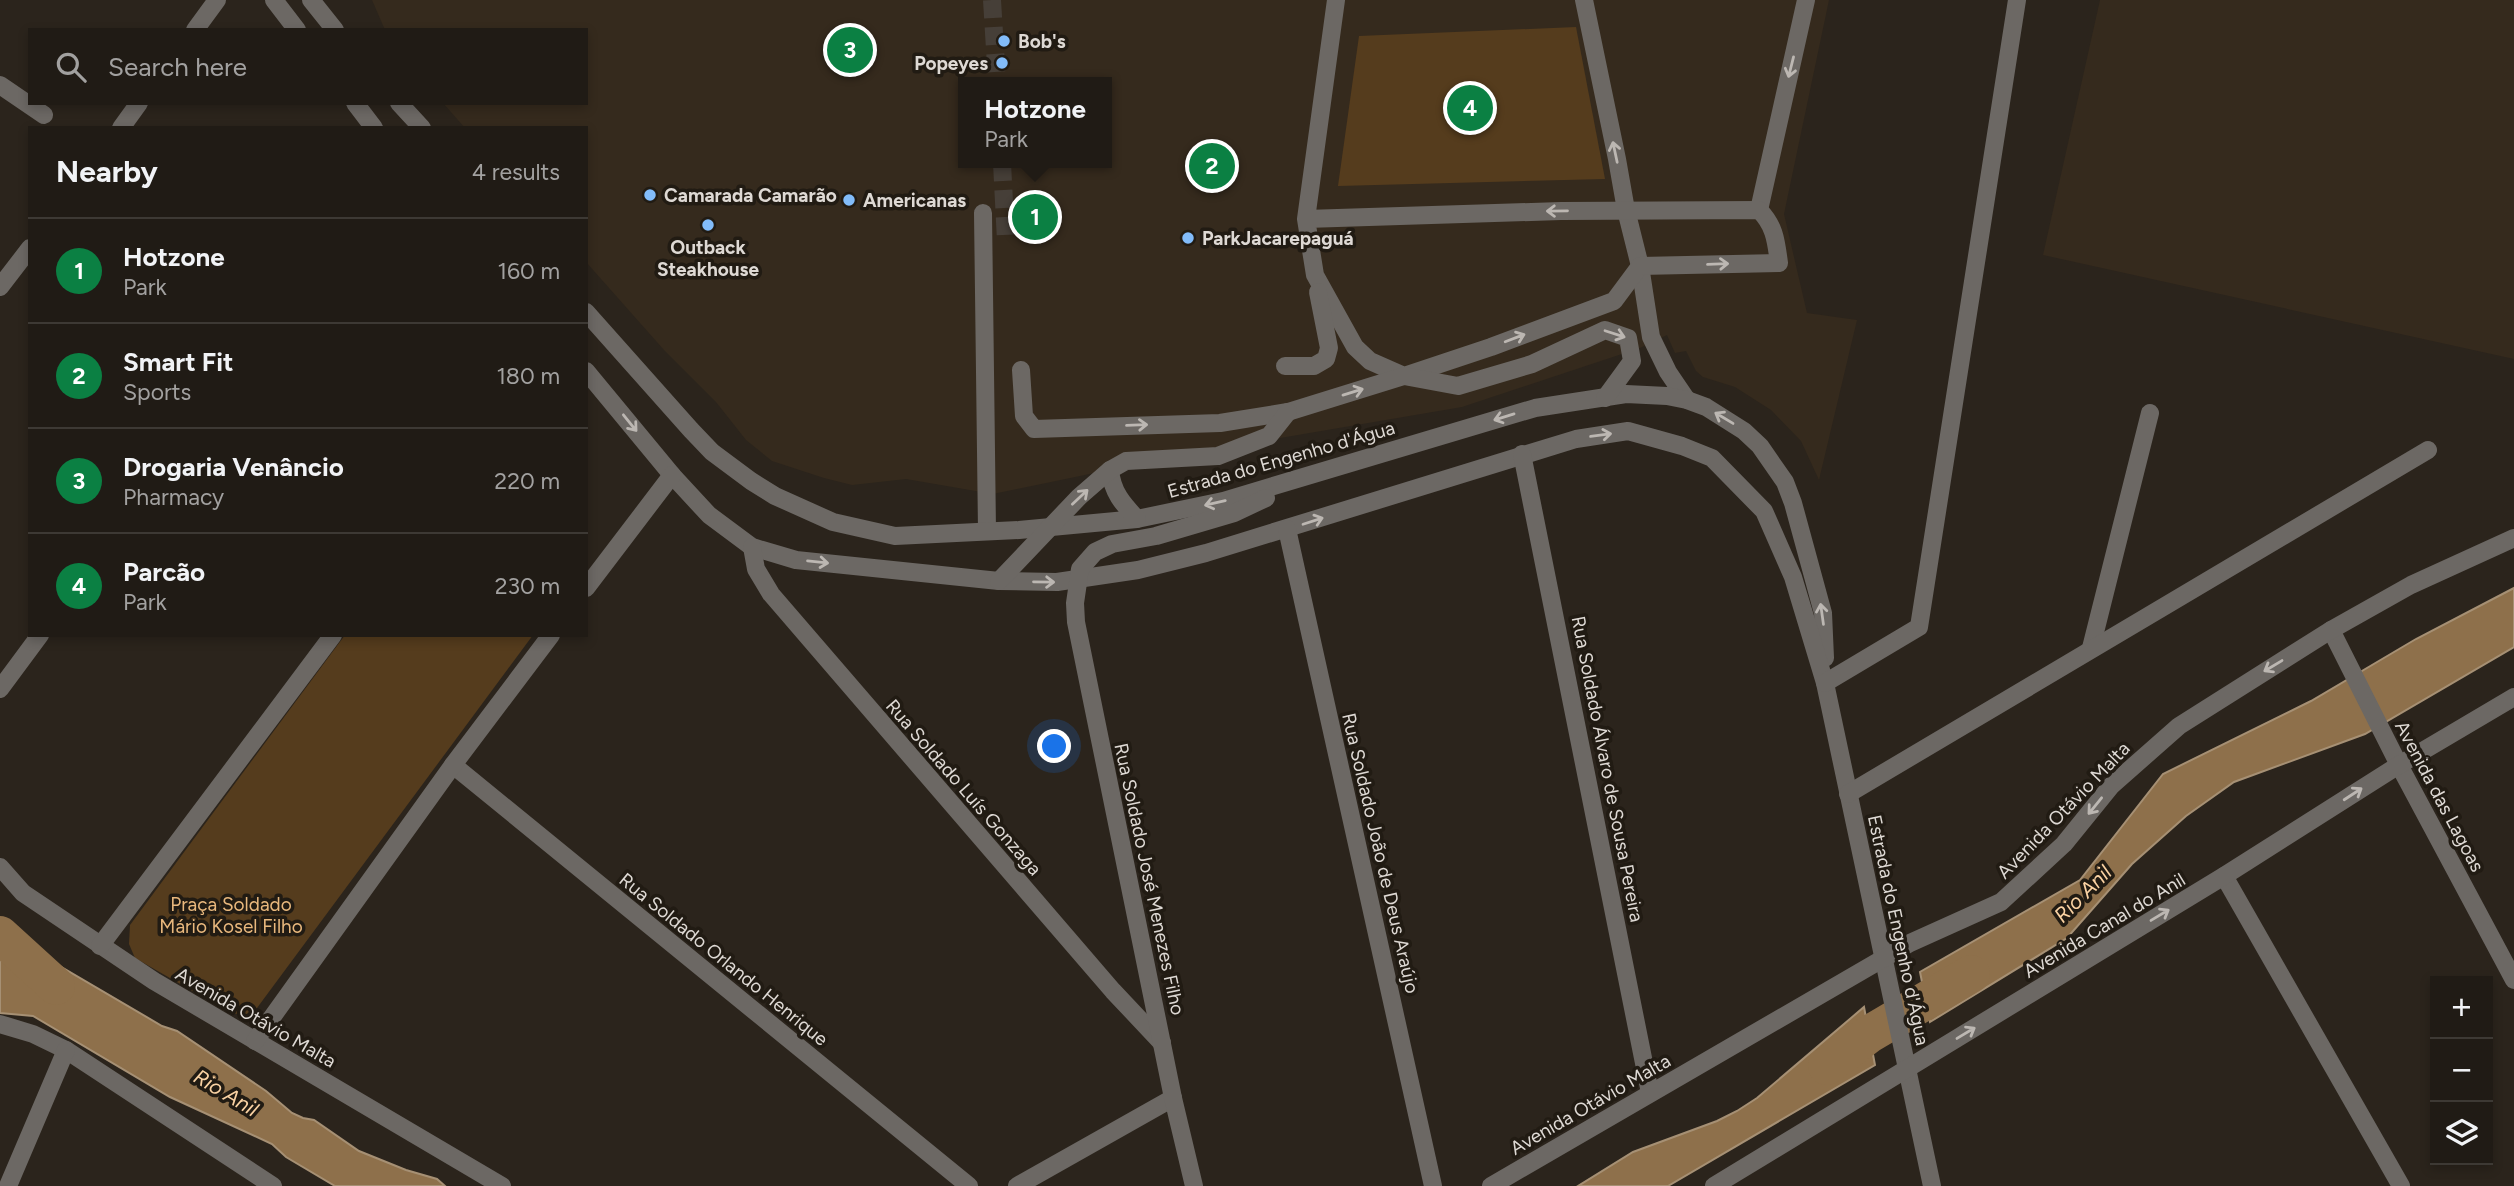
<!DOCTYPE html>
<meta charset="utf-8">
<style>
body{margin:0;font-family:Figtree,sans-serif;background:#2d2822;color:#f1f3f6}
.controls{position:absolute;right:21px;bottom:21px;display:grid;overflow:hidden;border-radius:0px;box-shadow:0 4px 10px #0003}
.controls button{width:63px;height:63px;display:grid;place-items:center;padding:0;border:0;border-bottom:2px solid #3d3934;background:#201b15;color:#f1f3f6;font:35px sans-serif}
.you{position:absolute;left:1055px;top:747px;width:24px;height:24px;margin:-18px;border:5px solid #fff;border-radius:50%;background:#1a73e8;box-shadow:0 0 0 10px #1a73e833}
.badge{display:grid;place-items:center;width:46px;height:46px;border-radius:50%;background:#0b8043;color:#fff;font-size:23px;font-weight:700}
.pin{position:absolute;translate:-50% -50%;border:4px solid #fff;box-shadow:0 2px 7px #0006}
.popup{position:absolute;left:958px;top:77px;width:154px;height:91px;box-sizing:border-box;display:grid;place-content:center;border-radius:0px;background:#201b15;filter:drop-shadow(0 2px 5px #0005);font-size:23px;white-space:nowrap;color:#a2a1a0}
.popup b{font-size:26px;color:#f1f3f6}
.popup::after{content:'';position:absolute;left:50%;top:100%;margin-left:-14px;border:14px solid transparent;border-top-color:#201b15}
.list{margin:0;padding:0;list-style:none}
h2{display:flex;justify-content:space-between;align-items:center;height:91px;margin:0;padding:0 28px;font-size:30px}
h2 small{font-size:23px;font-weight:400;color:#a2a1a0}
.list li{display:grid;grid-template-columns:46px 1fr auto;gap:21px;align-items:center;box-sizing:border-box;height:105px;padding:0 28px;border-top:2px solid #3d3934}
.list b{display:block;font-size:26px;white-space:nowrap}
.list p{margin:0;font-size:23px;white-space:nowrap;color:#a2a1a0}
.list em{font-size:23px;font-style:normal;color:#a2a1a0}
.icon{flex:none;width:38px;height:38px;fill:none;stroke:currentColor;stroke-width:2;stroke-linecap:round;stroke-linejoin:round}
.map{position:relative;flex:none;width:2514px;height:1186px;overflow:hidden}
.search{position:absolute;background:#201b15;box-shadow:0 4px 10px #0003;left:28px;top:28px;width:560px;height:77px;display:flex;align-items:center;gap:18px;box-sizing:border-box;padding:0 24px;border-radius:0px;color:#a2a1a0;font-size:26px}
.panel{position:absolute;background:#201b15;box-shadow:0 4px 10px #0003;left:28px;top:126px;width:560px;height:511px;border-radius:0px}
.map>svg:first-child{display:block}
</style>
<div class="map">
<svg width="2514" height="1186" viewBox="0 0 2514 1186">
<rect width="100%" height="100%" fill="#2b241c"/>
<g fill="#352a1d" fill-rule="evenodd">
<path d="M372 0H1829L1784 214 1807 313 1857 320 1819 480 1801 441 1771 410 1735 387 1703 377 1696 371 1686 351 1675 353 1667 335 1640 348 1462 407 1186 454 993 494 906 479 852 485 824 478 772 461 746 440 716 402 664 350 586 262V128H465L443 103H586V30H385ZM963 82H1107V163H963Z"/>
<path d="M2100 0H2514V359L2043 255Z"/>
</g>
<g fill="#553c1d">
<path d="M1576 27 1605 179 1338 186 1359 36Z"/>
<path d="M345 635H533L257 1008 245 1015 231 1013 135 958 129 944 130 925Z"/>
</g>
<g fill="#8e704b" stroke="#a69074" stroke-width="2">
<path d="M2514 588V647L2365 734 2234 782 2186 816 2132 864 2067 938 1930 1022 1920 972 2080 880 2163 774 2311 701 2416 639Z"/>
<path d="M19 952 56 964 162 1026 177 1031 266 1091 292 1113 303 1118 314 1120 359 1151 406 1170 437 1179 445 1186H335L286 1157 272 1144 170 1097 33 1016 0 1013V961H18Z"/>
<path d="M1864 1007 1875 1065 1668 1186H1578L1633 1152 1717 1121 1737 1111 1757 1098Z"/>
</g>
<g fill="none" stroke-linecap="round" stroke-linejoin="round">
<g stroke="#8e704b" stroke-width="38">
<path d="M0 935 56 986"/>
<path d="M1827 1066 1868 1035 1971 974"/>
</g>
<g stroke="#463f38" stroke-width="18" stroke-dasharray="18 9" stroke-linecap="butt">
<path d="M992 0 997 82"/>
<path d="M1002 163 1006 241"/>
</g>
<g stroke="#6c6864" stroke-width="18">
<path d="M274 0 297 30"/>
<path d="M311 0 335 30"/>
<path d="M1584 0 1617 159 1626 210 1640 266 1651 337 1668 372 1687 400"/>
<path d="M195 30 217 0"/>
<path d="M0 85 44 115"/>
<path d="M355 103 374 128"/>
<path d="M399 103 422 128"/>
<path d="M121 128 139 103"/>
<path d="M1759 210 1806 0"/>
<path d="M983 213 987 531"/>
<path d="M1306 219 1561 211 1759 210C1775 226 1776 241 1779 263L1640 266 1614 301 1491 347 1404 376 1370 361 1355 347 1315 275 1306 219 1336 0"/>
<path d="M0 287 30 248"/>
<path d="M586 312 691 430 712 452 751 481 775 496 833 522 895 536 1019 530 1137 519 1223 501 1535 408 1626 394 1667 396 1687 400 1706 407 1744 431 1760 446 1785 482 1793 503 1823 613 1825 658"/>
<path d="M1285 366H1314L1326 359 1329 348 1318 292"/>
<path d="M1021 370 1024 416 1034 429 1220 423 1288 412 1404 376 1458 386 1532 364 1605 330 1628 338 1632 361 1605 398"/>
<path d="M586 371 672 475 709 515 752 547 796 560 999 581 1057 582 1138 570 1206 553 1576 439 1628 431 1682 446 1712 458 1764 511 1793 577 1825 683 1932 1186"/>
<path d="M1522 454 1650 1093"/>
<path d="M1110 470C1112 492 1123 504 1137 519"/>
<path d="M1287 529 1433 1186"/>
<path d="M752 547 756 569 771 594 1113 991 1162 1043"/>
<path d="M999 581 1079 497 1110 470 1126 461 1218 456 1269 436 1288 412"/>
<path d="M586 588 672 475"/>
<path d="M2331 630 2399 765 2514 980"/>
<path d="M2091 648 2150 413"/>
<path d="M1825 683 1919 627 2017 0"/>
<path d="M0 689 40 635"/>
<path d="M453 765 969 1186"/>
<path d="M1848 794 2428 450"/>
<path d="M0 867 23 893 154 981 502 1186"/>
<path d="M2224 876 2401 1186"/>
<path d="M100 946 333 635"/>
<path d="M0 1024 33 1034 66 1050 273 1186"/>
<path d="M255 1041 453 765 551 635"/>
<path d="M8 1186 66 1050"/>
<path d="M1017 1186 1173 1098"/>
<path d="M1194 1186 1173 1098 1076 622 1075 603 1080 569 1095 552 1112 544 1156 536 1234 513 1266 498"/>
<path d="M1491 1186 1910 943 2001 902 2064 844 2111 786 2179 726 2331 630 2411 585 2514 538"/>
<path d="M1714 1186 2224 876 2399 765 2514 697"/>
</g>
</g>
<defs><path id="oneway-shaft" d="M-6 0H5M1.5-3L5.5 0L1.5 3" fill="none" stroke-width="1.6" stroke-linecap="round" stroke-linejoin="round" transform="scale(1.75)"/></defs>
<g stroke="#bcb7b2">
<use href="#oneway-shaft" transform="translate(1791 67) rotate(104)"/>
<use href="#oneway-shaft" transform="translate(1615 152) rotate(-102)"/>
<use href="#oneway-shaft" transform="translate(1557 211) rotate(179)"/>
<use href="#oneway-shaft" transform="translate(1718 264) rotate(-2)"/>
<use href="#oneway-shaft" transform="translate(1615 334) rotate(18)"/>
<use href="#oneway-shaft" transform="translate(1515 338) rotate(-21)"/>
<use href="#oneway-shaft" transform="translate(1353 392) rotate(-17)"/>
<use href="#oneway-shaft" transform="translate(1504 417) rotate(163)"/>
<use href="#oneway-shaft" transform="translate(1724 418) rotate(-149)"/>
<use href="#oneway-shaft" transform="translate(630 423) rotate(51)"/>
<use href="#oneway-shaft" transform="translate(1137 425) rotate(-2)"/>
<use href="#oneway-shaft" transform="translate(1601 435) rotate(-8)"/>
<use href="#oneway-shaft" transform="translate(1080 497) rotate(-43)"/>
<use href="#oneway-shaft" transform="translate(1215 503) rotate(167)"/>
<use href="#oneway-shaft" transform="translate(1313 521) rotate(-18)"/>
<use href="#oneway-shaft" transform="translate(818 562) rotate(6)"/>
<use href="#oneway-shaft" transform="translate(1044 582) rotate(1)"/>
<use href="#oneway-shaft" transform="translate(1822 614) rotate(-98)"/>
<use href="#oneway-shaft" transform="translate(2273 666) rotate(149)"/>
<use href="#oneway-shaft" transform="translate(2353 794) rotate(-33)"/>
<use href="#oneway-shaft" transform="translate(2095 806) rotate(129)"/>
<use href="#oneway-shaft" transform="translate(2160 915) rotate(-31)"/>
<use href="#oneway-shaft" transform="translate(1966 1033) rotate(-31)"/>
</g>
<g fill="#82bcfa" stroke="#211b13" stroke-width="2.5">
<circle cx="1004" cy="41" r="7"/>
<circle cx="1002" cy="63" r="7"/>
<circle cx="650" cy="195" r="7"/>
<circle cx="849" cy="200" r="7"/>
<circle cx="708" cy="225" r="7"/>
<circle cx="1188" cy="238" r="7"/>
</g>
<g text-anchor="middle" stroke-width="7" stroke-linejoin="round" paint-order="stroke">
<g font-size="19" font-weight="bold" fill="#ded9d4" stroke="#211b13" text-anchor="start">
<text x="1018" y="48">Bob's</text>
<text x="988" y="70" text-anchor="end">Popeyes</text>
<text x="664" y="202">Camarada Camarão</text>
<text x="863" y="207">Americanas</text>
<text x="1202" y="245">ParkJacarepaguá</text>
<text x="708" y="254" text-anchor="middle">Outback<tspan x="708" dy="22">Steakhouse</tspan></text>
</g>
<g font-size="19" fill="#ded9d4" stroke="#211b13">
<text transform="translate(1281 459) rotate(-16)" y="7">Estrada do Engenho d'Água</text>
<text transform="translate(1608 769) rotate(79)" y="7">Rua Soldado Álvaro de Sousa Pereira</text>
<text transform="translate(964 787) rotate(49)" y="7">Rua Soldado Luís Gonzaga</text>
<text transform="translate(2440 796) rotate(62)" y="7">Avenida das Lagoas</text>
<text transform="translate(2063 810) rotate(-46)" y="7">Avenida Otávio Malta</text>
<text transform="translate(1381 853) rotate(77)" y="7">Rua Soldado João de Deus Araújo</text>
<text transform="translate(1150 879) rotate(78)" y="7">Rua Soldado José Menezes Filho</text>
<text transform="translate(2104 925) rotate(-31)" y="7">Avenida Canal do Anil</text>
<text transform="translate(1899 930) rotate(78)" y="7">Estrada do Engenho d'Água</text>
<text transform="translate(724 959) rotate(39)" y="7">Rua Soldado Orlando Henrique</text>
<text transform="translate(256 1017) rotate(30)" y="7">Avenida Otávio Malta</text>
<text transform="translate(1590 1104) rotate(-30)" y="7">Avenida Otávio Malta</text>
</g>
<g font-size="19" fill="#e9b87d" stroke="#211b13">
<text x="231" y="911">Praça Soldado<tspan x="231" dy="22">Mário Kosel Filho</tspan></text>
</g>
<g font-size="21" font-style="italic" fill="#fad2a3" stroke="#211b13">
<text transform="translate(2083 894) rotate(-45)" y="7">Rio Anil</text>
<text transform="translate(226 1093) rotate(31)" y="7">Rio Anil</text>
</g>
</g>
</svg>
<div class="controls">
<button>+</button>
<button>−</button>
<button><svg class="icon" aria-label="layers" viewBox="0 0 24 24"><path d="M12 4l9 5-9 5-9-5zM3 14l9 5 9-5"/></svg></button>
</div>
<div class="you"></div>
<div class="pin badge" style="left:1035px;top:217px">1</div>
<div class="popup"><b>Hotzone</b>Park</div>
<div class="pin badge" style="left:1212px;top:166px">2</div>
<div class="pin badge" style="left:850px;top:50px">3</div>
<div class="pin badge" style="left:1470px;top:108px">4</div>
<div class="search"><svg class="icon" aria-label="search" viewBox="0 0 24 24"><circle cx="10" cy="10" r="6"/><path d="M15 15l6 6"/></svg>Search here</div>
<section class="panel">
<h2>Nearby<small>4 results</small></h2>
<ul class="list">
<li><span class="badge">1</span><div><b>Hotzone</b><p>Park</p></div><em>160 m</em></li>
<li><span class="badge">2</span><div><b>Smart Fit</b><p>Sports</p></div><em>180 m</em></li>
<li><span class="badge">3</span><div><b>Drogaria Venâncio</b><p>Pharmacy</p></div><em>220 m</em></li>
<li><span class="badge">4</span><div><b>Parcão</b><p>Park</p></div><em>230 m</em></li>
</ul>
</section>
</div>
